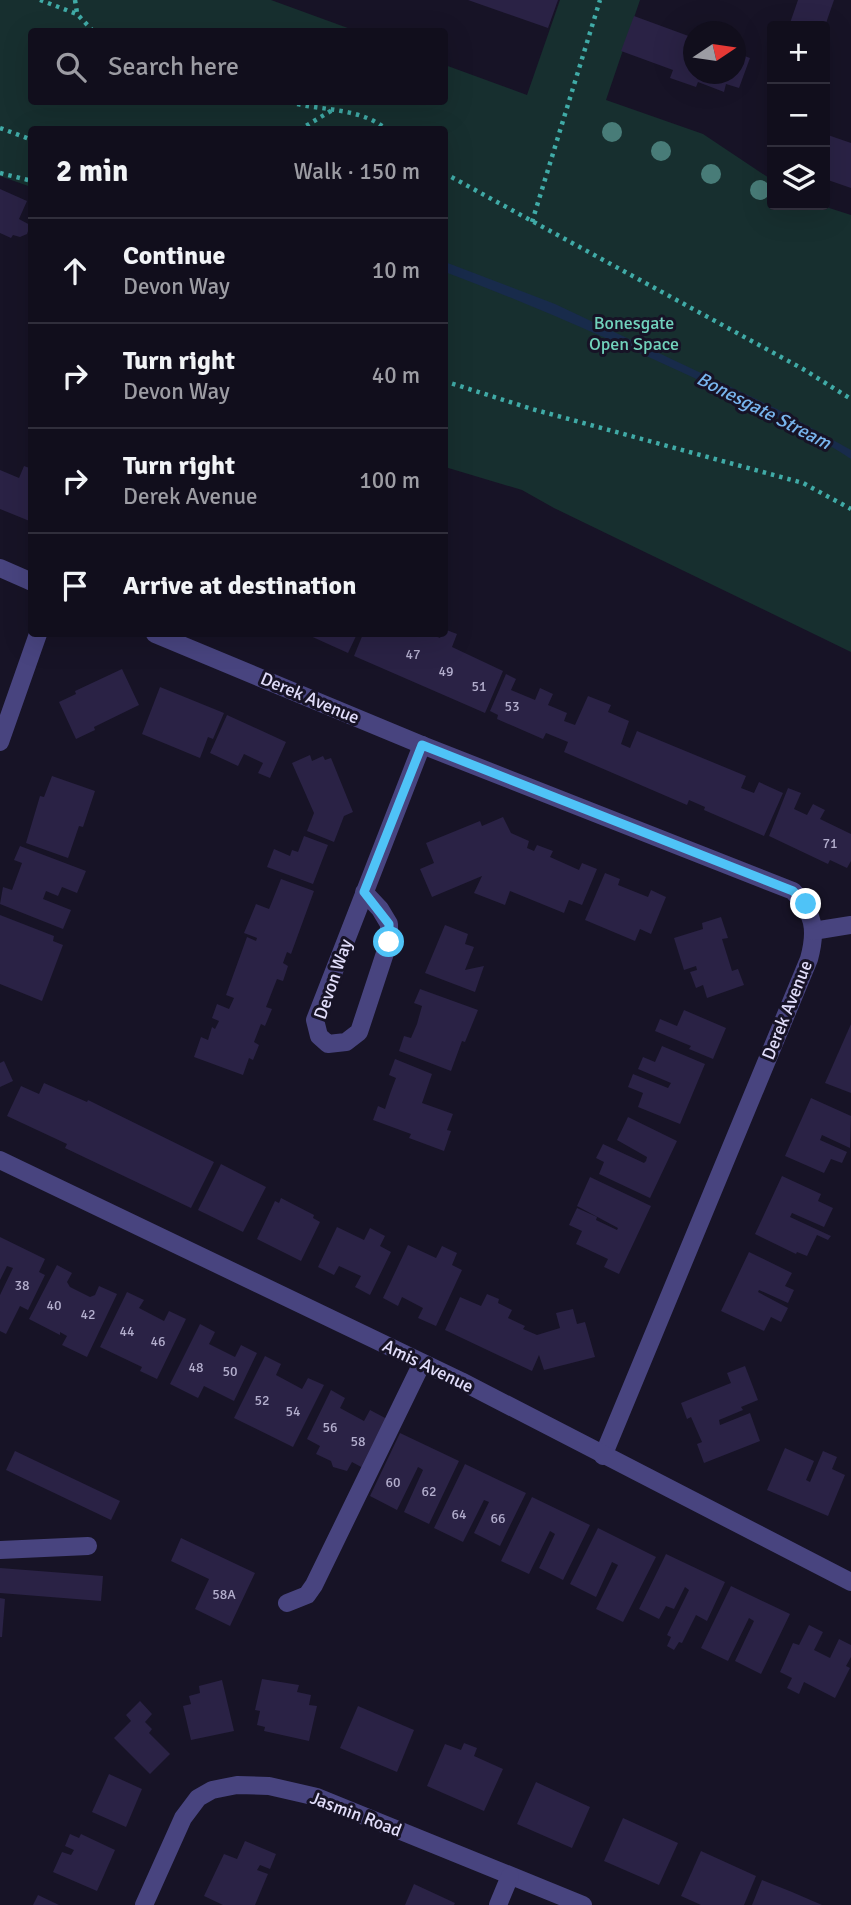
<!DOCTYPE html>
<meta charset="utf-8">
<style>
body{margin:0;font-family:Signika,sans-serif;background:#1a1725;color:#f1f3f6}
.controls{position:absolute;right:21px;top:21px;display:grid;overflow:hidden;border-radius:7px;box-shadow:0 7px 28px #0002}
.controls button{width:63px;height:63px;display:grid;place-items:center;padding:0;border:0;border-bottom:2px solid #302e3b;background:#110e1c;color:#f1f3f6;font:35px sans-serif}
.compass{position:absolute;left:683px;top:21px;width:63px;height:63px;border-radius:50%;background:#110e1c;box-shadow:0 7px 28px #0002;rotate:77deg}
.stop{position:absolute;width:21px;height:21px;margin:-16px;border:5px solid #4fc3f7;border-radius:50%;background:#fff}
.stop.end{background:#4fc3f7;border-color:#fff;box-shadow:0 2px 7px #0008}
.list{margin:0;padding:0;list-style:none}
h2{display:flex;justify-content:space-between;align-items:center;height:91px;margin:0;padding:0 28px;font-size:30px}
h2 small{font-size:23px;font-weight:400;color:#9c9ca3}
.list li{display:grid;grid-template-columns:46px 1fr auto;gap:21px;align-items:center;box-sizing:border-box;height:105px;padding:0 28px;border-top:2px solid #302e3b}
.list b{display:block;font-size:26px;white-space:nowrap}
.list p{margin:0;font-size:23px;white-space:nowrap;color:#9c9ca3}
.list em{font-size:23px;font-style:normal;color:#9c9ca3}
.icon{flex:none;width:38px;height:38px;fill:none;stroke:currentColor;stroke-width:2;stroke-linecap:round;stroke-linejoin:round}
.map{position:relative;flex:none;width:851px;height:1905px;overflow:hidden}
.search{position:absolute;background:#110e1c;box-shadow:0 7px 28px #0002;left:28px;top:28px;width:420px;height:77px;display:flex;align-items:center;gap:18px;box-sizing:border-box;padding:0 24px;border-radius:7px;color:#9c9ca3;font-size:26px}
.panel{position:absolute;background:#110e1c;box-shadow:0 7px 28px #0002;left:28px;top:126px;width:420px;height:511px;border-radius:7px}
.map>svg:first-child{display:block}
</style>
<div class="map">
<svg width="851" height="1905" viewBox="0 0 851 1905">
<rect width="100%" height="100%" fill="#171326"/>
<path fill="#172f2f" d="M0 0H271L356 31 32 32V102H444L445 65 527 95 560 0H640L606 100 703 134 772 180V205H820L851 215V652L554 508 522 490 445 467 444 130H32L31 187 0 176Z"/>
<path fill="#182b4b" d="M445 262 555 304 777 409 851 450V459C800 425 745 402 690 376 609 339 528 303 445 272Z"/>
<g fill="#2a2245">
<path d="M468 0H558L548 28Z"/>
<path d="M798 0H834L825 26H789Z"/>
<path d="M634 16 694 38V74H736V53L750 58 739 88 726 84 724 92 698 82 696 87 670 78 673 70 621 51Z"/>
<path d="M825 134 851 143V188L825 179Z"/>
<path d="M0 189 27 201 19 219 30 225 27 234 20 237 13 235 11 238 0 233Z"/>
<path d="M24 466 32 469V522L0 509V470L19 478Z"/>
<path d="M444 629 457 634 452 647 503 671 485 713 354 656 363 634H392L400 637 401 634H430L440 638 442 634H444Z"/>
<path d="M306 634H357L348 653Z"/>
<path d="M122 669 139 705 94 727 95 730 76 739 59 702 76 694 75 691Z"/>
<path d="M506 674 516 679 511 690 535 700 540 688 553 694 548 705 567 713 564 721 575 725 588 696 611 705 608 712 629 721 621 744 630 748 637 731 746 776 741 788 754 793 759 782 783 793 764 836 704 810 705 807 689 800 687 805 564 752 568 742 546 733 543 739 497 719 498 715 490 711Z"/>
<path d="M160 687 224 713 213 739 208 737 200 758 142 734Z"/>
<path d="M227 715 286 742 270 778 258 773 263 763 244 754 238 766 210 753Z"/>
<path d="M310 755 312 761 323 756 325 760 331 758 353 812 344 816 334 842 307 831 314 813 292 763Z"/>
<path d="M52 776 95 791 83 827 79 826 68 858 26 843 40 796 44 797Z"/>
<path d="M788 788 801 793 794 809 807 815 813 804 825 810 820 819 851 834V861L847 868 830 860 828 864 769 836Z"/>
<path d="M503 817 511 833 529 841 527 848 534 851 537 845 553 851 550 857 579 870 582 863 597 869 582 905 569 900 564 913 510 891 505 905 474 893 482 876 432 897 420 869 434 863 426 843 480 821 482 826Z"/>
<path d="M304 836 328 845 313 884 267 867 274 849 290 856 292 850 298 852Z"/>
<path d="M20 846 86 871 77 893 62 887 58 896 46 891 43 899 71 910 63 929 0 904 3 887 12 890 22 863 14 860Z"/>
<path d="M605 873 620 879 618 885 648 897 651 890 666 897 651 934 640 929 635 941 585 920Z"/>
<path d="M281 879 314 891 291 954 287 952 283 963 288 966 283 981 277 979 266 1007 272 1009 265 1026 261 1024 254 1042 259 1045 253 1060 249 1058 243 1075 194 1057 201 1037 208 1040 212 1027 215 1029 219 1021 212 1018 217 1004 229 1009 234 998 226 995 247 937 256 941 257 938 244 933 256 904 269 909Z"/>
<path d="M0 915 54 936 53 941 63 945 42 1001 0 984Z"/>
<path d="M721 917 728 938 722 939 732 971 738 969 744 985 707 998 703 985 696 988 690 972 697 970 696 966 684 970 674 938 703 929 702 923Z"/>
<path d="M445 925 468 934 465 944 474 947 465 970 484 966 475 992 425 973Z"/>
<path d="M420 989 478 1010 465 1042 462 1041 451 1071 399 1051 404 1036 411 1038 417 1024 422 1006 414 1003Z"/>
<path d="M684 1010 726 1028 713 1059 689 1049 691 1046 655 1031 660 1019 677 1026Z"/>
<path d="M851 1024V1093L825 1083Z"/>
<path d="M662 1046 705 1064 680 1124 638 1107 643 1093 628 1087 633 1074 668 1088 671 1083 638 1069 643 1057 655 1062Z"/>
<path d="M395 1059 432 1074 422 1103 453 1114 447 1130 451 1131 444 1151 409 1138 411 1134 373 1120 378 1106 385 1109 391 1091 396 1078 389 1075Z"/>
<path d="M4 1061 13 1081 0 1087V1063Z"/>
<path d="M44 1083 87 1102 88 1100 214 1162 191 1208 65 1148 67 1144 7 1116 21 1086 39 1094Z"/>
<path d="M811 1098 851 1116 850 1148 822 1135 820 1140 847 1152 842 1163 831 1159 824 1173 785 1156Z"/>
<path d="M628 1117 677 1141 650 1198 599 1174 604 1162 596 1158 603 1144 644 1163 646 1161 647 1157 617 1140Z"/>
<path d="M221 1164 266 1187 243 1232 198 1210Z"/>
<path d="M782 1176 821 1194 818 1201 833 1208 824 1227 792 1213 790 1217 831 1236 828 1240 817 1235 807 1256 797 1252 796 1254 755 1234Z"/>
<path d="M590 1177 651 1206 619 1274 604 1267 608 1259 576 1244 582 1231 569 1225 577 1208 597 1217 596 1220 617 1230 618 1228 577 1206Z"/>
<path d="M281 1198 314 1215 313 1218 320 1222 301 1261 257 1239 275 1201 279 1203Z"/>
<path d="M337 1227 364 1240 370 1228 385 1236 380 1246 391 1252 370 1295 355 1287 361 1276 339 1266 334 1275 318 1267Z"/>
<path d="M0 1237 45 1259 39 1272 45 1275 28 1310 20 1306 6 1334 0 1331V1295L13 1268 7 1266 0 1280Z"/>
<path d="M408 1245 436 1258 442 1246 457 1253 452 1265 462 1270 436 1326 418 1318 423 1308 402 1297 398 1306 383 1298Z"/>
<path d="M749 1252 792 1273 785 1286 794 1290 788 1303 759 1290 758 1292 788 1308 781 1322 771 1317 764 1331 721 1311Z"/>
<path d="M57 1265 72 1273 67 1282 70 1287 90 1297 95 1295 99 1286 117 1294 87 1357 62 1345 67 1336 60 1332V1335L29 1319Z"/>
<path d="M127 1292 144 1300 139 1308 164 1321 169 1311 186 1319 157 1379 140 1371 142 1367 100 1347Z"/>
<path d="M487 1294 499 1299 498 1303 512 1310 508 1318 525 1326 523 1329 537 1335 560 1328 556 1313 573 1309 577 1324 585 1322 595 1357 544 1370 539 1355 532 1371 445 1330 460 1297 481 1306Z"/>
<path d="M200 1324 215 1332 209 1344 235 1357 241 1345 257 1353 234 1401 204 1386 198 1398 170 1384Z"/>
<path d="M265 1356 281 1364 276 1375 302 1389 308 1378 324 1385 293 1447 234 1418Z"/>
<path d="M745 1366 758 1400 741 1407 743 1410 719 1420 720 1425 750 1413 760 1441 704 1463 697 1444 702 1442 691 1417 687 1419 681 1403 731 1383 727 1373Z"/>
<path d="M331 1390 345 1398 340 1408 364 1421 370 1410 387 1419 363 1468 352 1462 347 1471 333 1467 331 1461 316 1454 320 1446 307 1439Z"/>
<path d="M400 1433 459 1461 429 1524 404 1512 423 1470 420 1468 418 1467 397 1510 370 1496Z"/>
<path d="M785 1448 814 1461 806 1480 810 1482 823 1451 837 1457 832 1469 845 1475 828 1516 767 1490Z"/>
<path d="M15 1451 120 1501 111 1520 6 1470Z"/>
<path d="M465 1464 526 1493 500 1546 474 1533 489 1502 484 1500 463 1542 434 1528Z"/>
<path d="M532 1497 590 1525 563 1580 539 1568 555 1534 550 1531 529 1574 501 1561Z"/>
<path d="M598 1528 656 1557 623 1622 596 1609 618 1565 612 1562 596 1597 570 1584Z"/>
<path d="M181 1538 255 1573 230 1626 195 1609 209 1579 171 1561Z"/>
<path d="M666 1554 725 1582 707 1621 696 1615 682 1643 679 1642 674 1650 667 1646 671 1637 667 1635 689 1590 685 1587 674 1609 666 1606 659 1619 639 1609Z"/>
<path d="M0 1568 103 1576 101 1601 0 1593Z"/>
<path d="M731 1586 790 1614 761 1674 735 1661 754 1621 749 1618 728 1661 701 1648Z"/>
<path d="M0 1598 5 1599 2 1637H0Z"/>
<path d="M809 1625 823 1632 814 1650 830 1658 839 1639 851 1645V1657L846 1666 850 1668 835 1698 804 1682 799 1694 787 1688 792 1678 780 1672 793 1643 799 1645Z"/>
<path d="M262 1679 299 1685 297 1692 311 1695 309 1705 317 1706 309 1741 264 1731 265 1727 257 1725 260 1711 255 1710Z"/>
<path d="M222 1680 234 1731 191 1740 183 1706 191 1704 189 1696 200 1693 199 1686Z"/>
<path d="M140 1701 152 1714 145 1722 152 1729 149 1733 170 1754 150 1774 114 1738 131 1721 126 1715Z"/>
<path d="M358 1706 414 1730 397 1772 340 1748Z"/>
<path d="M464 1743 477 1748 474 1756 503 1769 484 1811 427 1786 445 1744 461 1750Z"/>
<path d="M109 1774 142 1789 126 1827 92 1812Z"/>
<path d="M536 1782 590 1807 572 1848 517 1824Z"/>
<path d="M623 1818 678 1843 659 1885 604 1861Z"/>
<path d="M70 1834 79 1838 81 1834 115 1850 97 1891 53 1872 62 1852 71 1855 74 1850 65 1846Z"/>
<path d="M245 1841 276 1854 270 1869 260 1865 257 1870 268 1874 255 1905H223L204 1896 224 1854 237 1859Z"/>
<path d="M701 1851 756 1876 744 1905H701L681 1896Z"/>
<path d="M762 1880 792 1892 822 1905H752Z"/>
<path d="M414 1884 455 1903 454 1905H405Z"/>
<path d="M38 1895 59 1905H33Z"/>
</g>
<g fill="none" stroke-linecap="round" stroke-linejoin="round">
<g stroke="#40aba7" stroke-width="4.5" stroke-dasharray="3.5 5" stroke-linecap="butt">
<path d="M40 0 77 14 94 32"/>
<path d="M75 0 77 13"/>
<path d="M289 102C320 111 361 107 387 130"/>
<path d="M0 128 32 140"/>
<path d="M299 130 334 109"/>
<path d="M0 173 32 181"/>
<path d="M444 173 803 369 851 399"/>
<path d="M532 222 600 0"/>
<path d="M444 381 532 409 803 483 851 509"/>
</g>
<path stroke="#48447f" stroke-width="18" d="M287 1603 307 1595 314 1585 422 1363"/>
<g stroke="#48447f" stroke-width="18">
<path d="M0 568 32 582"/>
<path d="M155 634 422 745 793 891C814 913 817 930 809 959L603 1456"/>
<path d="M0 742 38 634"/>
<path d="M364 892 380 909 389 924V941L359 1032 346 1042 328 1044 319 1036 315 1020 422 745"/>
<path d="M813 931 851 925"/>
<path d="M0 1160 461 1381 851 1582"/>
<path d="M0 1550 88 1546"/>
<path d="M144 1905 183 1818 198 1798 212 1790 237 1785 269 1786 317 1797 583 1905"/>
<path d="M498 1905 510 1876"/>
</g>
</g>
<g fill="#487c78">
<circle cx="612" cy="132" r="10"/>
<circle cx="661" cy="151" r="10"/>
<circle cx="711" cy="174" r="10"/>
<circle cx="760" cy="190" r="10"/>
</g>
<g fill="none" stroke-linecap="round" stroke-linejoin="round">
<path stroke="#4fc3f7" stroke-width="9" d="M389 942V924L364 892 422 745 793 891 806 904"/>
</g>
<g text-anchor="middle" stroke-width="6" stroke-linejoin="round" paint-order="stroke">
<g font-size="14" fill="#b3aecd">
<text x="413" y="659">47</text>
<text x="446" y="676">49</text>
<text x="479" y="691">51</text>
<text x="512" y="711">53</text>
<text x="830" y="848">71</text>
<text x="22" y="1290">38</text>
<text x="54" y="1310">40</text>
<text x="88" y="1319">42</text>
<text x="127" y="1336">44</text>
<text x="158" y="1346">46</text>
<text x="196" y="1372">48</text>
<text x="230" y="1376">50</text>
<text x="262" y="1405">52</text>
<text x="293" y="1416">54</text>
<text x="330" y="1432">56</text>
<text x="358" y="1446">58</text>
<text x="393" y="1487">60</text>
<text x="429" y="1496">62</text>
<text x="459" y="1519">64</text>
<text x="498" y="1523">66</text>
<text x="224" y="1599">58A</text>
</g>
<g font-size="18" fill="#71d2bc" stroke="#171326">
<text x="634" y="329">Bonesgate<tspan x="634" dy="21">Open Space</tspan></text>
</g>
<g font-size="18" fill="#e1ddfa" stroke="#171326">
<text transform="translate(310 698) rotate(23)" y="6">Derek Avenue</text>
<text transform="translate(333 979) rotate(-71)" y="6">Devon Way</text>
<text transform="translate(787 1010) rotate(-68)" y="6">Derek Avenue</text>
<text transform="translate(428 1366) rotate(26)" y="6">Amis Avenue</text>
<text transform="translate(356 1814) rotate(21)" y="6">Jasmin Road</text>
</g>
<g font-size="19" font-style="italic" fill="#78b4ed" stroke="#171326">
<text transform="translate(764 410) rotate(27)" y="7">Bonesgate Stream</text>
</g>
</g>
</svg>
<div class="controls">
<button>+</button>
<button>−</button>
<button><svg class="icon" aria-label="layers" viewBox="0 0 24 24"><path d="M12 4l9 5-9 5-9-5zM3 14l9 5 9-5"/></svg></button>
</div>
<svg class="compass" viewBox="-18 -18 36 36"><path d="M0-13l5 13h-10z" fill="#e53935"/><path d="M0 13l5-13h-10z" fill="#9c9ca3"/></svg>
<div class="stop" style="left:389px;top:942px"></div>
<div class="stop end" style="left:806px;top:904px"></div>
<div class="search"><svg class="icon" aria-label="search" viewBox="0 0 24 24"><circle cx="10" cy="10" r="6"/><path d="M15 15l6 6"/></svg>Search here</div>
<section class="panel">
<h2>2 min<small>Walk · 150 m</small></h2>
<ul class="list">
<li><svg class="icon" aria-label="ahead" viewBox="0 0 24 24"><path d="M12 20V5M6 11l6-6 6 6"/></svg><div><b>Continue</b><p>Devon Way</p></div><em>10 m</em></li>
<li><svg class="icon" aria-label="right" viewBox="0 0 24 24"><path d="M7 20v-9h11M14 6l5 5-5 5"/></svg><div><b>Turn right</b><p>Devon Way</p></div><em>40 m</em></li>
<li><svg class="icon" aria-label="right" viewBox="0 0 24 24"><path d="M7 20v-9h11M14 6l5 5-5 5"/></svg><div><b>Turn right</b><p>Derek Avenue</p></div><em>100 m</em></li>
<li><svg class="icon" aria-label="arrive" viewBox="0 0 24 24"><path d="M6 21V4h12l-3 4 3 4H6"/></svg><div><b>Arrive at destination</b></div></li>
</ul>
</section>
</div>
